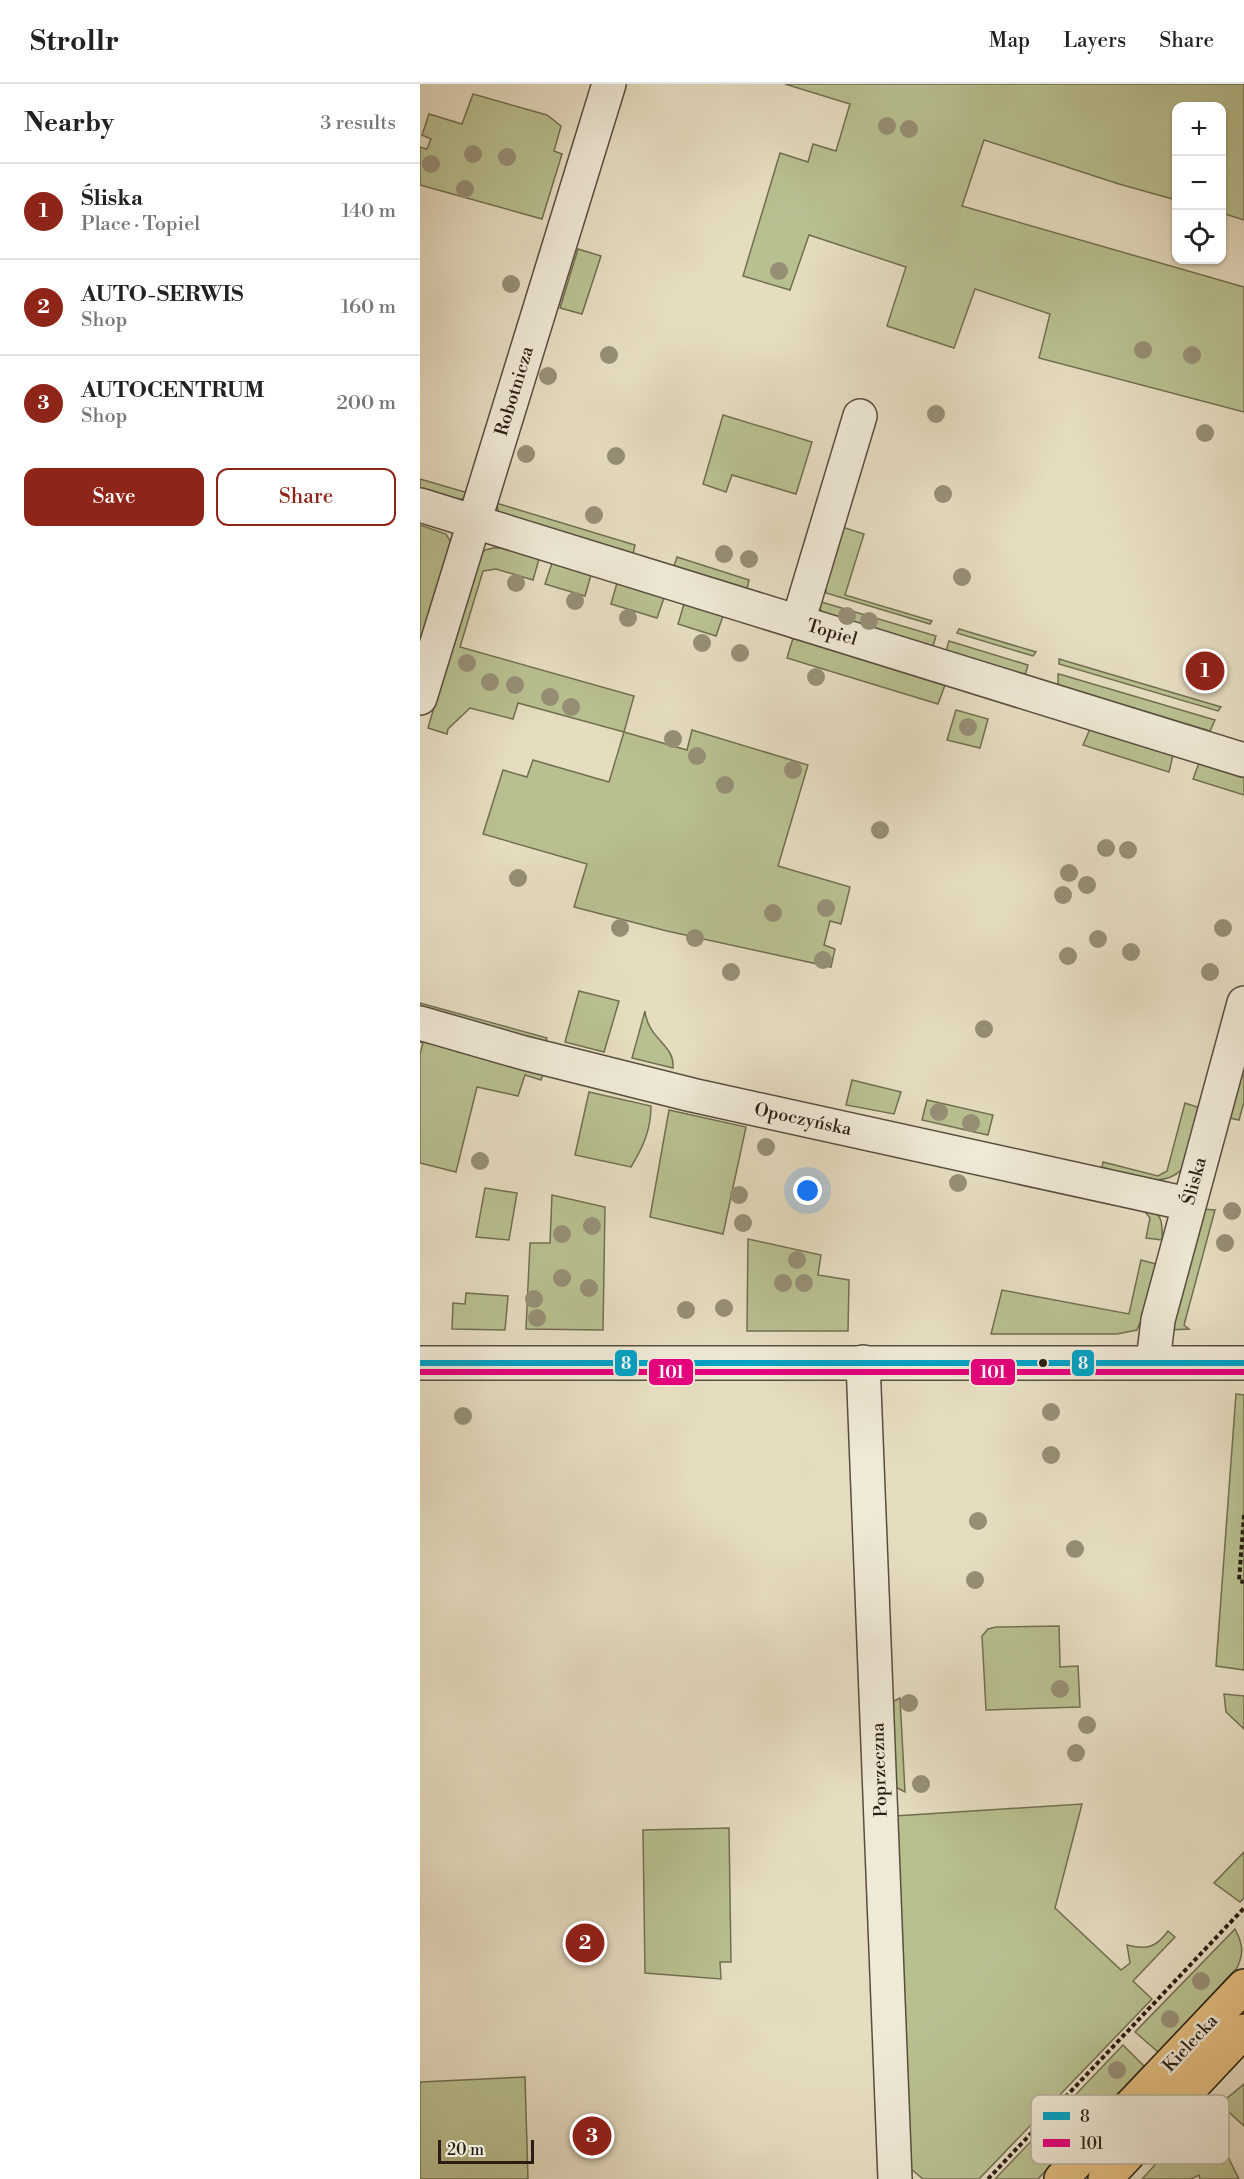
<!DOCTYPE html>
<meta charset="utf-8">
<style>
body{margin:0;font-family:"Libre Bodoni",serif;background:#f6f6f6;color:#222}
.controls{position:absolute;right:18px;top:18px;display:grid;overflow:hidden;border-radius:12px;box-shadow:0 2px 4px #0004}
.controls button{width:54px;height:54px;display:grid;place-items:center;padding:0;border:0;border-bottom:2px solid #e0e0e0;background:#fff;color:#222;font:30px sans-serif}
.scale{position:absolute;left:18px;bottom:15px;width:96px;box-sizing:border-box;padding-left:6px;border:3px solid #291e13;border-top:0;font-size:16px;line-height:21px;white-space:nowrap;color:#291e13;-webkit-text-stroke:4px #efe9d7;paint-order:stroke}
.you{position:absolute;left:388px;top:1107px;width:21px;height:21px;margin:-15px;border:4px solid #fff;border-radius:50%;background:#1a73e8;box-shadow:0 0 0 9px #1a73e833}
.badge{display:grid;place-items:center;width:39px;height:39px;border-radius:50%;background:#8f2418;color:#fff;font-size:20px;font-weight:700}
.pin{position:absolute;translate:-50% -50%;border:3px solid #fff;box-shadow:0 2px 6px #0006}
.list{margin:0;padding:0;list-style:none}
h2{display:flex;justify-content:space-between;align-items:center;height:78px;margin:0;padding:0 24px;font-size:26px}
h2 small{font-size:20px;font-weight:400;color:#767676}
.list li{display:grid;grid-template-columns:39px 1fr auto;gap:18px;align-items:center;box-sizing:border-box;height:96px;padding:0 24px;border-top:2px solid #e0e0e0}
.list b{display:block;font-size:22px;white-space:nowrap}
.list p{margin:0;font-size:20px;white-space:nowrap;color:#767676}
.list em{font-size:20px;font-style:normal;color:#767676}
.actions{display:flex;gap:12px;padding:18px 24px}
.actions a{flex:1;padding:14px 0;border:2px solid #8f2418;border-radius:12px;text-align:center;font-size:21px;color:#8f2418}
.actions .main{background:#8f2418;color:#fff}
.icon{flex:none;width:33px;height:33px;fill:none;stroke:currentColor;stroke-width:2;stroke-linecap:round;stroke-linejoin:round}
.map{position:relative;flex:none;width:824px;height:2095px;overflow:hidden}
header{display:flex;align-items:center;gap:36px;box-sizing:border-box;height:84px;padding:0 30px;background:#fff;border-bottom:2px solid #e0e0e0}
header strong{font-size:28px}
nav{display:flex;gap:33px;margin-inline-start:auto;font-size:21px}
main{display:flex}
aside{flex:1;background:#fff}
.map>svg:first-child{display:block}
</style>
<header>
<strong>Strollr</strong>
<nav><a>Map</a><a>Layers</a><a>Share</a></nav>
</header>
<main>
<aside>
<h2>Nearby<small>3 results</small></h2>
<ul class="list">
<li><span class="badge">1</span><div><b>Śliska</b><p>Place · Topiel</p></div><em>140 m</em></li>
<li><span class="badge">2</span><div><b>AUTO-SERWIS</b><p>Shop</p></div><em>160 m</em></li>
<li><span class="badge">3</span><div><b>AUTOCENTRUM</b><p>Shop</p></div><em>200 m</em></li>
</ul>
<div class="actions"><a class="main">Save</a><a>Share</a></div>
</aside>
<div class="map">
<svg width="824" height="2095" viewBox="0 0 824 2095">
<rect width="100%" height="100%" fill="#e6ddc1"/>
<filter id="stains"><feTurbulence type="fractalNoise" baseFrequency=".00333" numOctaves="4"/><feColorMatrix values="0 0 0 0 .2 0 0 0 0 .09 0 0 0 0 .02 0 0 0 .5 -.17"/></filter>
<radialGradient id="worn" r=".72"><stop offset=".6" stop-color="#630" stop-opacity="0"/><stop offset="1" stop-color="#630" stop-opacity=".3"/></radialGradient>
<g fill="#b9c090" stroke="#716f52" stroke-width="1.5">
<path d="M365 0H824V136L802 129V22H756V116L699 100 564 56 542 122 824 203V328L619 274 630 230 555 205 534 264 467 242 486 183 389 151 370 206 323 192 360 69 388 78 393 60 416 67 430 20Z"/>
<path d="M53 10 127 31 141 42 134 67 142 70 122 135 0 101V63L7 65 11 55 2 51 9 30 42 40Z"/>
<path d="M158 165 181 172 162 230 140 224Z"/>
<path d="M303 331 392 358 376 410 312 391 306 408 283 400Z"/>
<path d="M0 395 48 409 45 414 35 417 0 406Z"/>
<path d="M76 419 215 461 213 470 79 429Z"/>
<path d="M0 441 26 450 32 460 0 578Z"/>
<path d="M422 443 444 450 425 511 512 537 510 540 406 509V496Z"/>
<path d="M73 464H82L119 475 113 496 76 485 63 487 40 563 214 612 204 648 267 666 272 646 388 681 358 782 430 803 421 840 410 837 404 861 415 865 411 883 247 847 154 823 167 780 63 750 83 686 107 693 113 676 189 698 204 648 98 619 93 635 50 624 28 645 27 650 8 644 57 474 65 466Z"/>
<path d="M257 473 329 496 327 505 254 482Z"/>
<path d="M132 479 171 491 165 512 125 500Z"/>
<path d="M197 499 244 514 237 534 191 520Z"/>
<path d="M398 517 516 552 513 562 402 528 398 522Z"/>
<path d="M264 520 303 532 296 552 258 540Z"/>
<path d="M539 545 616 568 613 572 537 549Z"/>
<path d="M373 554 525 601 518 620 367 574Z"/>
<path d="M529 557 608 581 605 591 526 567Z"/>
<path d="M639 575 801 623 798 627 639 580Z"/>
<path d="M638 590H639L795 636 790 647 638 601Z"/>
<path d="M536 626 568 635 560 664 527 656Z"/>
<path d="M670 645 753 671 749 688 663 661Z"/>
<path d="M779 679 824 694V711L773 695Z"/>
<path d="M159 907 199 917 184 968 145 958Z"/>
<path d="M0 919 127 954 125 959 0 924Z"/>
<path d="M225 927C228 956 255 960 253 984L212 974Z"/>
<path d="M0 951 124 987 121 996 105 991 98 1012 57 1003 36 1088 0 1079V970L3 959 0 958Z"/>
<path d="M824 978V1018L819 1036 805 1033Z"/>
<path d="M432 996 481 1008 474 1030 426 1021Z"/>
<path d="M169 1008 231 1022C231 1046 223 1063 211 1083L155 1071Z"/>
<path d="M507 1016 573 1031 568 1051 502 1036Z"/>
<path d="M765 1019 780 1024 765 1081C746 1109 708 1090 682 1083L683 1078 738 1092 747 1087Z"/>
<path d="M249 1026 326 1043 303 1150 230 1133Z"/>
<path d="M65 1104 97 1109 89 1156 56 1153Z"/>
<path d="M132 1111 185 1123 183 1246 106 1245 110 1159H130Z"/>
<path d="M721 1123C742 1128 743 1136 742 1156L726 1154 730 1134Z"/>
<path d="M782 1125 795 1126 764 1241 769 1245 750 1246Z"/>
<path d="M328 1155 401 1171 398 1191 429 1196 428 1247H327Z"/>
<path d="M721 1176 736 1180 724 1229 717 1246 697 1250H571L582 1206 709 1230Z"/>
<path d="M46 1209 88 1212 85 1246 32 1245 33 1219 45 1220Z"/>
<path d="M816 1310 824 1311V1586L796 1582Z"/>
<path d="M639 1542 640 1583 658 1582 660 1623 566 1626 562 1552 568 1545 576 1543Z"/>
<path d="M804 1610 824 1612V1645L806 1628Z"/>
<path d="M480 1614 485 1708 470 1700 468 1620Z"/>
<path d="M662 1720 635 1824 701 1886 710 1879 707 1861C726 1866 736 1864 748 1847L755 1853 713 1897 732 1915 559 2095H503L491 2085 486 2001 475 1732Z"/>
<path d="M309 1744 311 1878H300L301 1895 225 1889 223 1746Z"/>
<path d="M824 1768V1814L820 1818 794 1799Z"/>
<path d="M815 1845C823 1860 824 1869 817 1884L738 1968 715 1948Z"/>
<path d="M703 1961 724 1982 618 2095H575Z"/>
<path d="M105 1993 108 2095H0V1998Z"/>
<path d="M824 2000V2042L800 2020Z"/>
<path d="M777 2040 808 2073 819 2095H780L779 2091 771 2095H722L769 2044Z"/>
</g>
<g fill="none" stroke-linecap="round" stroke-linejoin="round">
<g stroke="#584e3e" stroke-width="36">
<g id="minor">
<path d="M0 421 824 676"/>
<path d="M378 538 440 332"/>
<path d="M0 614 189 0"/>
<path d="M0 939 104 969 272 1011 768 1120"/>
<path d="M443 1278 475 2095"/>
<path d="M733 1278 738 1236 824 919"/>
<path d="M0 1279H824"/>
</g>
</g>
<g stroke="#291e13" stroke-width="36">
<g id="major">
<path d="M641 2095 824 1902"/>
<path d="M685 2095 824 1947"/>
</g>
</g>
<g stroke="#291e13" stroke-width="4" stroke-dasharray="4.5 3" stroke-linecap="butt">
<path d="M824 1431 819 1497 824 1498"/>
<path d="M568 2095 824 1824"/>
</g>
<use href="#minor" stroke="#efe9d7" stroke-width="33"/>
<use href="#major" stroke="#e3be80" stroke-width="33"/>
<g stroke="#efe9d7" stroke-width="10">
<path id="bus-1" d="M0 1279H824"/>
</g>
<g stroke="#efe9d7" stroke-width="10">
<path id="bus-2" d="M0 1288H824"/>
</g>
<use href="#bus-1" stroke="#02a2c5" stroke-width="6"/>
<use href="#bus-2" stroke="#e5007d" stroke-width="6"/>
</g>
<g fill="#968f76">
<circle cx="467" cy="42" r="9"/>
<circle cx="489" cy="45" r="9"/>
<circle cx="53" cy="70" r="9"/>
<circle cx="87" cy="73" r="9"/>
<circle cx="11" cy="80" r="9"/>
<circle cx="45" cy="105" r="9"/>
<circle cx="359" cy="187" r="9"/>
<circle cx="91" cy="200" r="9"/>
<circle cx="723" cy="266" r="9"/>
<circle cx="189" cy="271" r="9"/>
<circle cx="772" cy="271" r="9"/>
<circle cx="128" cy="292" r="9"/>
<circle cx="516" cy="330" r="9"/>
<circle cx="785" cy="349" r="9"/>
<circle cx="106" cy="370" r="9"/>
<circle cx="196" cy="372" r="9"/>
<circle cx="523" cy="410" r="9"/>
<circle cx="174" cy="431" r="9"/>
<circle cx="304" cy="470" r="9"/>
<circle cx="329" cy="475" r="9"/>
<circle cx="542" cy="493" r="9"/>
<circle cx="96" cy="499" r="9"/>
<circle cx="155" cy="517" r="9"/>
<circle cx="427" cy="532" r="9"/>
<circle cx="208" cy="534" r="9"/>
<circle cx="449" cy="537" r="9"/>
<circle cx="282" cy="559" r="9"/>
<circle cx="320" cy="569" r="9"/>
<circle cx="47" cy="579" r="9"/>
<circle cx="396" cy="593" r="9"/>
<circle cx="70" cy="598" r="9"/>
<circle cx="95" cy="601" r="9"/>
<circle cx="130" cy="613" r="9"/>
<circle cx="151" cy="623" r="9"/>
<circle cx="548" cy="643" r="9"/>
<circle cx="253" cy="655" r="9"/>
<circle cx="277" cy="672" r="9"/>
<circle cx="373" cy="686" r="9"/>
<circle cx="305" cy="701" r="9"/>
<circle cx="460" cy="746" r="9"/>
<circle cx="686" cy="764" r="9"/>
<circle cx="708" cy="766" r="9"/>
<circle cx="649" cy="789" r="9"/>
<circle cx="98" cy="794" r="9"/>
<circle cx="667" cy="801" r="9"/>
<circle cx="643" cy="811" r="9"/>
<circle cx="406" cy="824" r="9"/>
<circle cx="353" cy="829" r="9"/>
<circle cx="200" cy="844" r="9"/>
<circle cx="803" cy="844" r="9"/>
<circle cx="275" cy="854" r="9"/>
<circle cx="678" cy="855" r="9"/>
<circle cx="711" cy="868" r="9"/>
<circle cx="648" cy="872" r="9"/>
<circle cx="403" cy="876" r="9"/>
<circle cx="311" cy="888" r="9"/>
<circle cx="790" cy="888" r="9"/>
<circle cx="564" cy="945" r="9"/>
<circle cx="519" cy="1028" r="9"/>
<circle cx="551" cy="1039" r="9"/>
<circle cx="346" cy="1063" r="9"/>
<circle cx="60" cy="1077" r="9"/>
<circle cx="538" cy="1099" r="9"/>
<circle cx="319" cy="1111" r="9"/>
<circle cx="812" cy="1127" r="9"/>
<circle cx="323" cy="1139" r="9"/>
<circle cx="172" cy="1142" r="9"/>
<circle cx="142" cy="1150" r="9"/>
<circle cx="805" cy="1159" r="9"/>
<circle cx="377" cy="1176" r="9"/>
<circle cx="142" cy="1194" r="9"/>
<circle cx="363" cy="1199" r="9"/>
<circle cx="384" cy="1199" r="9"/>
<circle cx="169" cy="1204" r="9"/>
<circle cx="114" cy="1215" r="9"/>
<circle cx="304" cy="1224" r="9"/>
<circle cx="266" cy="1226" r="9"/>
<circle cx="117" cy="1234" r="9"/>
<circle cx="631" cy="1328" r="9"/>
<circle cx="43" cy="1332" r="9"/>
<circle cx="631" cy="1371" r="9"/>
<circle cx="558" cy="1437" r="9"/>
<circle cx="655" cy="1465" r="9"/>
<circle cx="555" cy="1496" r="9"/>
<circle cx="640" cy="1605" r="9"/>
<circle cx="489" cy="1619" r="9"/>
<circle cx="667" cy="1641" r="9"/>
<circle cx="656" cy="1669" r="9"/>
<circle cx="501" cy="1700" r="9"/>
<circle cx="781" cy="1897" r="9"/>
<circle cx="750" cy="1935" r="9"/>
<circle cx="697" cy="1986" r="9"/>
<circle cx="619" cy="2069" r="9"/>
</g>
<circle fill="#291e13" stroke="#efe9d7" stroke-width="2" cx="623" cy="1279" r="5"/>
<g text-anchor="middle" stroke-width="5" stroke-linejoin="round" paint-order="stroke">
<g font-size="18" fill="#291e13" stroke="#efe9d7">
<text transform="translate(94 307) rotate(-73)" y="6">Robotnicza</text>
<text transform="translate(412 548) rotate(17)" y="6">Topiel</text>
<text transform="translate(383 1035) rotate(12)" y="6">Opoczyńska</text>
<text transform="translate(774 1097) rotate(-75)" y="6">Śliska</text>
<text transform="translate(459 1686) rotate(-92)" y="6">Poprzeczna</text>
<text transform="translate(770 1959) rotate(-47)" y="6">Kielecka</text>
</g>
</g>
<rect x="611" y="2011" width="198" height="69" rx="9" fill="#efe9d7" stroke="#b4ac9c" stroke-width="1.5"/>
<rect x="623" y="2028" width="27" height="8" fill="#02a2c5"/>
<rect x="623" y="2055" width="27" height="8" fill="#e5007d"/>
<g font-size="16" fill="#291e13">
<text x="660" y="2038">8</text>
<text x="660" y="2065">101</text>
</g>
<g stroke="#efe9d7" stroke-width="2">
<rect x="194" y="1265" width="24" height="28" rx="6" fill="#02a2c5"/>
<rect x="651" y="1265" width="24" height="28" rx="6" fill="#02a2c5"/>
<rect x="228" y="1274" width="46" height="28" rx="6" fill="#e5007d"/>
<rect x="550" y="1274" width="46" height="28" rx="6" fill="#e5007d"/>
</g>
<g font-size="16" text-anchor="middle" font-weight="bold" fill="#fff">
<text x="206" y="1285">8</text>
<text x="663" y="1285">8</text>
<text x="251" y="1294">101</text>
<text x="573" y="1294">101</text>
</g>
<rect width="100%" height="100%" filter="url(#stains)"/>
<rect width="100%" height="100%" fill="url(#worn)"/>
</svg>
<div class="controls">
<button>+</button>
<button>−</button>
<button><svg class="icon" aria-label="locate" viewBox="0 0 24 24"><circle cx="12" cy="12" r="6"/><path d="M12 2v4M12 18v4M2 12h4M18 12h4"/></svg></button>
</div>
<div class="scale">20 m</div>
<div class="you"></div>
<div class="pin badge" style="left:785px;top:587px">1</div>
<div class="pin badge" style="left:165px;top:1859px">2</div>
<div class="pin badge" style="left:172px;top:2052px">3</div>
</div>
</main>
